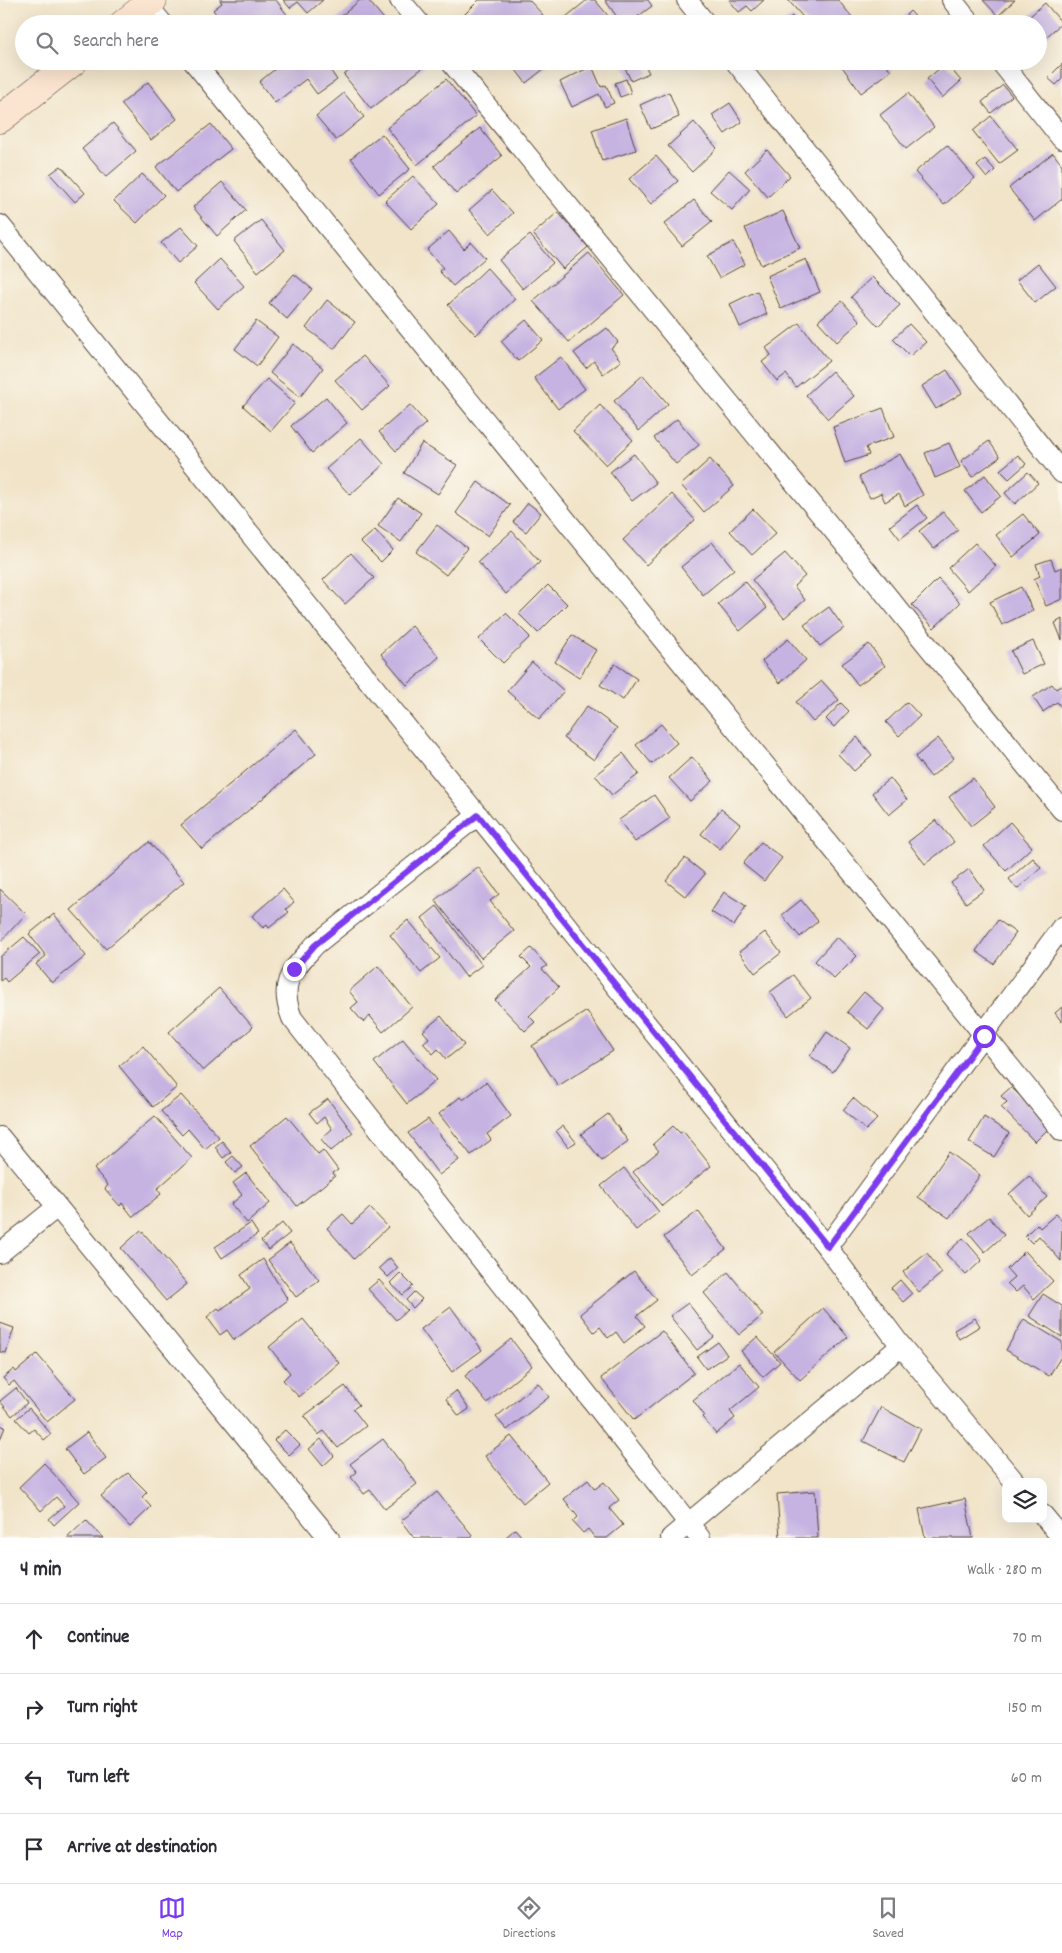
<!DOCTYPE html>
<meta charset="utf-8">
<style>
body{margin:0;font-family:Dekko,sans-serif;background:#f7f7f7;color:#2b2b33}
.controls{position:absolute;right:15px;bottom:15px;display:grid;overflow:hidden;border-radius:10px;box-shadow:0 5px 20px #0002}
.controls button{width:45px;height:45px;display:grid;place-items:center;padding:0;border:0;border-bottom:1px solid #e1e1e2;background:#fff;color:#2b2b33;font:25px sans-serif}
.stop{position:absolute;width:15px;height:15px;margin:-11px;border:4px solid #7c3aed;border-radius:50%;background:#fff}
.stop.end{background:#7c3aed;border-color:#fff;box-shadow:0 1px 5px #0008}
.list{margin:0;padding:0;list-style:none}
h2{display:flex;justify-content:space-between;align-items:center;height:65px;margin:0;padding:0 20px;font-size:21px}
h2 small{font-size:16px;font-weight:400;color:#7c7c81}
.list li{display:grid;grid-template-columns:32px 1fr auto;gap:15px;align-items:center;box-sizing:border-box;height:70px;padding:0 20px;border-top:1px solid #e1e1e2}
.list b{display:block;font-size:19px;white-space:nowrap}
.list em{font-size:16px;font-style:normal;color:#7c7c81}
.icon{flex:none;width:28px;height:28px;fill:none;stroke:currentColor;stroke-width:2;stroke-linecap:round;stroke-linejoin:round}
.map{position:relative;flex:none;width:1062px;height:1538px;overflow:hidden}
.search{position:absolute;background:#fff;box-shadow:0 5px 20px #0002;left:15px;right:15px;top:15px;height:55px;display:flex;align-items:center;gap:12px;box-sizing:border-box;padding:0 18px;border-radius:28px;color:#7c7c81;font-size:19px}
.sheet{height:345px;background:#fff}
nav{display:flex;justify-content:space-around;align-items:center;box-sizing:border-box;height:70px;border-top:1px solid #e1e1e2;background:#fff;font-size:14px;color:#7c7c81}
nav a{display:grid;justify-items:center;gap:2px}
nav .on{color:#7c3aed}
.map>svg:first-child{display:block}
</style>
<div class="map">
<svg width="1062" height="1538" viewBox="0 0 1062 1538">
<rect width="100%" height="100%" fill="#fbf7ec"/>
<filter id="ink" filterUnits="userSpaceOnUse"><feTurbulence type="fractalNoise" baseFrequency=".02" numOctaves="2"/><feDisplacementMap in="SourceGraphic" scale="10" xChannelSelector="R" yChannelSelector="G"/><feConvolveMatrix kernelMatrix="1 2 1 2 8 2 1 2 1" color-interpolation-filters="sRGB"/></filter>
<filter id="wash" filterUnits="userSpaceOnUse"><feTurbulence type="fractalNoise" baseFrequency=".0096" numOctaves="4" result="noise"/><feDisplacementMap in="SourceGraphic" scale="20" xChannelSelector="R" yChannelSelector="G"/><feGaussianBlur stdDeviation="1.12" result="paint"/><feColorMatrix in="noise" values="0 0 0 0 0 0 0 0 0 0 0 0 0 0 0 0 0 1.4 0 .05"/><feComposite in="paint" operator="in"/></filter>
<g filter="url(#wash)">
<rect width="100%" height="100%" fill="#f1e4c9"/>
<g id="blocks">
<g fill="#c6b3e2">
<path d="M220 0H276L294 24H224L213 10 222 3Z"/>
<path d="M283 0H323L308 13 298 2 290 8Z"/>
<path d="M360 0H368L388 24H332Z"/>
<path d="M479 0H529L543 15 534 24H465L460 19Z"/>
<path d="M587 0H595L609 17 601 24H563L561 21Z"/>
<path d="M605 0H648L652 6 628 24H622Z"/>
<path d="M729 0H764L752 11 747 6 739 12Z"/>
<path d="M788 0H838L852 17 844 24H809Z"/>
<path d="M983 0H1015L998 16Z"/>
<path d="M1045 3 1062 23 1038 44V24H1021Z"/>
<path d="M910 11 921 23 897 24Z"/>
<path d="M792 16 798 24H782Z"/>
<path d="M285 61H324L337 80 317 94 306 79 275 103 259 82Z"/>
<path d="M332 61H352L340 71Z"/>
<path d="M361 61H422L425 66 371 109 344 75Z"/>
<path d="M509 61H554L526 83Z"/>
<path d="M622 61H643L649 73 631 81Z"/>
<path d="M838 61H884L891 71 861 93Z"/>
<path d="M946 63 961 81 942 98 927 79Z"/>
<path d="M1062 64V79L1056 85 1048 78Z"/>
<path d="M592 66 601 87 606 85 614 103 605 107 599 94 572 107 560 82Z"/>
<path d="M446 79 476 116 417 165 387 128Z"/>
<path d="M626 79 631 93 620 97 615 83Z"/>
<path d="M148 82 177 119 151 140 121 104Z"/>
<path d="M1003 85 1012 96 991 113 982 102Z"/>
<path d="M669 92 679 117 651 129 640 105Z"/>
<path d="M344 93 364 117 336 140 316 116Z"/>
<path d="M908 93 934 127 906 149 880 115Z"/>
<path d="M730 103 742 122 725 134 712 115Z"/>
<path d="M991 116 1018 150 999 164 973 131Z"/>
<path d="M626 118 636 150 602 161 592 130Z"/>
<path d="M694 122 717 148 692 172 668 146Z"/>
<path d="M113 123 136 151 106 177 82 149Z"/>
<path d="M211 124 231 149 176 192 156 167Z"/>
<path d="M480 128 502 156 456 194 434 166Z"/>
<path d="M382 134 410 169 379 194 351 158Z"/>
<path d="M947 145 975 178 944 205 915 172Z"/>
<path d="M767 150 790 176 768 197 745 171Z"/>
<path d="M1053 153 1062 165V199L1035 221 1009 188Z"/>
<path d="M656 156 678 181 651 204 629 179Z"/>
<path d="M985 159 995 170 987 178 977 166Z"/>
<path d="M61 166 85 193 75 202 50 174Z"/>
<path d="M729 170 750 189 732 210 710 191Z"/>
<path d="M142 174 164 195 137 223 114 201Z"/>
<path d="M413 176 439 204 411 229 385 201Z"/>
<path d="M222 182 246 210 217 236 193 207Z"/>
<path d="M492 190 513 213 490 234 469 210Z"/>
<path d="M694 200 712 222 682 246 664 224Z"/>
<path d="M783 211 800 248 761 265 745 228Z"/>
<path d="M558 212 588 247 563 269 533 234Z"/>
<path d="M261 220 285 250 258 272 234 241Z"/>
<path d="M181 227 198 246 178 263 161 243Z"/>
<path d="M449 231 464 249 471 242 485 258 453 286 439 271 443 268 427 250Z"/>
<path d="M530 235 553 263 523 289 499 260Z"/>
<path d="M733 242 745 264 719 278 707 256Z"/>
<path d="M589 253 624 295 569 342 533 301Z"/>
<path d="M220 259 244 286 218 309 194 283Z"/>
<path d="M806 259 820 292 781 309 767 276Z"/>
<path d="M1038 263 1056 286 1035 303 1017 280Z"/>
<path d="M487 268 515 299 476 335 448 305Z"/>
<path d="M294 274 312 289 287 319 269 303Z"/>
<path d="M872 277 900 305 878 326 851 297Z"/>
<path d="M757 291 767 314 740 327 730 304Z"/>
<path d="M327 300 355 322 334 349 306 328Z"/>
<path d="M842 301 860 321 837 342 818 321Z"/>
<path d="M526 320 543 340 518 361 501 341Z"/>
<path d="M256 321 278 337 257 366 235 349Z"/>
<path d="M799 323 829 361 796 387 786 374 777 381 762 362 771 355 766 348Z"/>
<path d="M909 324 926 342 910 356 893 339Z"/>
<path d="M607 328 618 342 611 348 621 361 603 374 594 361 586 368 574 353Z"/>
<path d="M293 344 323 368 300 397 270 373Z"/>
<path d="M363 356 390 386 362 410 335 380Z"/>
<path d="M561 357 585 389 558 409 534 378Z"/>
<path d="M947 370 962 393 936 409 922 386Z"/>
<path d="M832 371 854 396 828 419 806 395Z"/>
<path d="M643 375 668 404 639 431 614 401Z"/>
<path d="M267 379 295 403 271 431 243 406Z"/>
<path d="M326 397 347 423 312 453 291 426Z"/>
<path d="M410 405 426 423 396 451 379 432Z"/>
<path d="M600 405 633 440 606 465 573 431Z"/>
<path d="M883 408 894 437 866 447 869 455 845 463 833 427Z"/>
<path d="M677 419 699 445 676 464 654 438Z"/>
<path d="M361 438 384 464 350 495 326 469Z"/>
<path d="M989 441 1000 457 972 477 961 461Z"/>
<path d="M422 443 457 465 438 494 404 473Z"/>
<path d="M949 443 960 467 935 478 925 453Z"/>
<path d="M634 454 656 483 632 501 610 472Z"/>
<path d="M900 454 923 495 905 506 899 494 885 502 881 493 870 498 859 477Z"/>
<path d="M1018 455 1026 464 1009 479 1000 470Z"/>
<path d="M710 459 734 486 704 512 681 485Z"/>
<path d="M1028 472 1038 483 1015 504 1005 493Z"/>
<path d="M985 475 1001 496 981 512 965 491Z"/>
<path d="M478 482 510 505 488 536 456 513Z"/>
<path d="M672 494 695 520 646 565 623 540Z"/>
<path d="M398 498 421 513 401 542 378 526Z"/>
<path d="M528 503 541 513 526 532 513 522Z"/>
<path d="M917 505 927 518 900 539 890 526Z"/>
<path d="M753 509 776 533 752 555 730 531Z"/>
<path d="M943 512 958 530 934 549 919 531Z"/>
<path d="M1023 514 1040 535 1013 557 996 535Z"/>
<path d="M437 525 467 548 446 575 416 552Z"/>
<path d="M375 530 393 550 381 562 361 542Z"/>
<path d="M512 531 540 562 506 594 478 562Z"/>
<path d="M712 542 734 569 703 595 681 567Z"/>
<path d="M975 543 996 566 968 591 948 568Z"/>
<path d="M351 553 374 578 345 604 323 580Z"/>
<path d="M785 553 805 576 794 586 805 600 784 618 752 580Z"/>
<path d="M1051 559 1055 570 1062 567V599L1046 606 1034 579 1040 576 1036 564Z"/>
<path d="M938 579 960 603 934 628 912 605Z"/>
<path d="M745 581 767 608 740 631 718 604Z"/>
<path d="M548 585 567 604 538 633 519 614Z"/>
<path d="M1021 587 1033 610 1002 625 990 602Z"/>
<path d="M829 607 844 628 820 646 804 625Z"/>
<path d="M506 613 530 637 503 663 479 639Z"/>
<path d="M1062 619V640L1055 623Z"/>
<path d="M412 626 439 657 407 685 381 654Z"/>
<path d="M572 635 596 650 579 678 555 662Z"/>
<path d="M788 639 806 660 780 683 762 661Z"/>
<path d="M1033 641 1044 664 1022 674 1011 651Z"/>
<path d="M869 644 885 666 858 685 842 664Z"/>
<path d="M532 662 564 691 539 719 507 691Z"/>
<path d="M615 664 637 679 623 700 600 685Z"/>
<path d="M822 681 839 700 813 722 796 702Z"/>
<path d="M1052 684 1056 689 1062 685V708L1057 702 1043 712 1033 697Z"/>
<path d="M907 702 920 716 899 736 886 722Z"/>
<path d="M841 703 849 711 834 727 826 719Z"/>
<path d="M587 706 617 728 594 760 564 738Z"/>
<path d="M661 724 677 743 652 764 636 745Z"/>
<path d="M296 729 316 754 202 849 181 825Z"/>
<path d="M857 737 872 755 854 771 838 754Z"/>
<path d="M938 738 954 758 931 777 915 757Z"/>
<path d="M623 753 639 774 612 795 595 775Z"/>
<path d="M692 757 713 781 690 801 669 778Z"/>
<path d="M890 778 907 800 889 815 872 793Z"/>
<path d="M973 778 995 807 971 826 949 797Z"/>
<path d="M654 795 670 818 635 842 619 820Z"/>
<path d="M721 809 740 824 720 849 701 834Z"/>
<path d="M936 820 954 842 925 864 908 842Z"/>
<path d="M1010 822 1032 847 1006 871 984 846Z"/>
<path d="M149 842 184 882 106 949 71 910Z"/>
<path d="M761 842 782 858 764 881 743 864Z"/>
<path d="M685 858 705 874 686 897 666 881Z"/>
<path d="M1033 858 1041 868 1017 889 1009 879Z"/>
<path d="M478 867 499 894 490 901 514 931 481 958 435 900Z"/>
<path d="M969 869 984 890 966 903 951 883Z"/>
<path d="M0 889 26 914 0 942Z"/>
<path d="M283 889 294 902 286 909 289 912 269 928 267 925 263 928 252 916Z"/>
<path d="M724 892 746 906 734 926 711 912Z"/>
<path d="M801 900 818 921 800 937 782 915Z"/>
<path d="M437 906 482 965 466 977 422 918Z"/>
<path d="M54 914 86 956 52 983 36 964 46 956 29 934Z"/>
<path d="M408 920 440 958 421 973 390 935Z"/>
<path d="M998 920 1016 933 994 964 976 951Z"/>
<path d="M765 932 781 953 755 973 739 952Z"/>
<path d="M24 937 40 954 7 982 4 978 0 981V957Z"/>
<path d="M837 937 857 956 834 979 815 961Z"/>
<path d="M531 948 547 966 542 969 559 987 529 1016 535 1022 525 1031 495 1000 531 967 521 957Z"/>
<path d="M378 966 412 1007 383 1032 370 1016 363 1022 351 1008 358 1002 349 991Z"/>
<path d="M793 975 811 998 788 1016 770 992Z"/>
<path d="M219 988 253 1027 203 1071 169 1032Z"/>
<path d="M864 992 884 1009 868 1029 847 1012Z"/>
<path d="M1062 1007V1022L1055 1013Z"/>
<path d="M587 1011 613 1051 558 1086 532 1046Z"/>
<path d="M441 1016 464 1045 446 1059 438 1049 433 1054 423 1043 429 1038 423 1031Z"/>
<path d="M827 1032 850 1048 833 1072 810 1056Z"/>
<path d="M403 1039 436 1080 407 1104 374 1062Z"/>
<path d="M143 1046 177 1087 153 1107 119 1066Z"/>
<path d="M486 1082 511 1116 487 1134 491 1140 471 1155 439 1114 460 1097 463 1100Z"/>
<path d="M1011 1087 1051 1126 1035 1142 1001 1107 1007 1102 1001 1096Z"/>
<path d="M181 1095 219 1137 205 1149 188 1129 182 1135 161 1111Z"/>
<path d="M853 1098 877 1119 866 1130 843 1110Z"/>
<path d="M328 1099 353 1133 331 1151 321 1139 332 1129 324 1117 317 1123 309 1113Z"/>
<path d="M608 1114 628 1141 602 1161 581 1134Z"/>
<path d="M155 1116 192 1158 157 1189 161 1194 133 1217 122 1203 120 1206 105 1189 108 1185 94 1169Z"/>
<path d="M287 1116 318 1154 323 1150 338 1170 333 1173 335 1176 297 1206 250 1146Z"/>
<path d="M984 1117 1009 1133 994 1157 969 1142Z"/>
<path d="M428 1119 459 1160 439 1175 408 1133Z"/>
<path d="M563 1126 576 1142 568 1147 556 1131Z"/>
<path d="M673 1126 680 1133 683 1131 711 1166 662 1206 633 1172 659 1151 653 1144Z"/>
<path d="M222 1141 231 1152 223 1158 215 1147Z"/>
<path d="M949 1152 980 1175 949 1218 918 1197Z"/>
<path d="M233 1156 243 1167 235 1173 226 1162Z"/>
<path d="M624 1168 659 1212 636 1230 601 1186Z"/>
<path d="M246 1173 270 1203 247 1223 231 1204 242 1195 233 1183Z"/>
<path d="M1029 1176 1047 1197 1027 1215 1009 1194Z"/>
<path d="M370 1208 388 1227 354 1259 327 1228 343 1214 352 1224Z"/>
<path d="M698 1211 726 1249 692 1275 664 1237Z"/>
<path d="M1056 1214 1062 1221 1061 1261 1039 1236 1032 1243 1025 1236 1037 1224 1040 1228Z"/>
<path d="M989 1217 1004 1235 985 1252 969 1233Z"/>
<path d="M251 1223 258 1234 222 1258 215 1247Z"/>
<path d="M282 1223 290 1233 269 1250 261 1241Z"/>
<path d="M141 1230 187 1284 166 1301 121 1248Z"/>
<path d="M963 1238 982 1260 966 1275 946 1254Z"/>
<path d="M290 1243 319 1280 296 1297 268 1260Z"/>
<path d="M1025 1251 1053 1281 1034 1299 1023 1286 1016 1292 1007 1283 1014 1277 1007 1269Z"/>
<path d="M927 1253 942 1273 919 1292 903 1272Z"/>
<path d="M390 1258 398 1268 388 1277 379 1268Z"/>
<path d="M263 1259 288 1300 234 1340 227 1330 220 1335 207 1317 218 1308 220 1310 250 1289 241 1275Z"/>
<path d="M634 1271 657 1300 637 1316 645 1326 624 1343 616 1332 608 1338 600 1327 594 1332 580 1314Z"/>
<path d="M728 1272 763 1315 739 1335 704 1293Z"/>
<path d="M400 1273 413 1286 403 1295 390 1283Z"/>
<path d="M379 1280 407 1310 396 1320 368 1289Z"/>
<path d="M900 1280 912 1294 903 1302 891 1288Z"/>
<path d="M414 1292 422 1299 413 1308 406 1300Z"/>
<path d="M1043 1294 1062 1306V1337L1029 1316Z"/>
<path d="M688 1303 714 1337 697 1350 670 1316Z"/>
<path d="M451 1307 482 1350 452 1372 421 1329Z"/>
<path d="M823 1308 848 1337 800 1380 774 1352Z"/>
<path d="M975 1318 980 1326 959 1339 954 1330Z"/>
<path d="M303 1319 339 1363 299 1397 283 1380 290 1373 269 1347Z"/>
<path d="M1024 1319 1062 1342V1355L1049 1376 1006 1350Z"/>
<path d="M0 1323 14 1328 6 1353 0 1352Z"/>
<path d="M662 1331 694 1373 634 1420 601 1378Z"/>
<path d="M757 1337 780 1362 763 1377 741 1351Z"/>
<path d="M511 1339 532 1366 487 1403 465 1376Z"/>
<path d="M718 1342 727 1355 706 1369 697 1357Z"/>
<path d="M37 1354 75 1399 47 1422 14 1381 9 1385 3 1378 14 1369 16 1372Z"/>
<path d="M739 1363 759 1387 730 1411 735 1418 716 1434 702 1417 704 1415 693 1400Z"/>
<path d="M538 1383 549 1397 507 1430 496 1417Z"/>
<path d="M345 1386 359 1405 353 1409 366 1426 338 1448 324 1431 318 1435 304 1416Z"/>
<path d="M16 1388 27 1403 12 1416 0 1401Z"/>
<path d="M456 1391 469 1409 459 1416 446 1399Z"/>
<path d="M881 1407 921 1429 904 1462 863 1441Z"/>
<path d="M29 1408 51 1434 44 1440 34 1429 29 1433 16 1419Z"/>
<path d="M0 1425 5 1427 0 1440Z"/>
<path d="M285 1430 300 1445 289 1455 274 1440Z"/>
<path d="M87 1432 106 1458 84 1474 65 1449Z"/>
<path d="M511 1436 548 1482 523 1503 485 1456Z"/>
<path d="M321 1439 334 1456 323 1466 309 1449Z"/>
<path d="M383 1439 417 1484 385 1509 370 1490 364 1494 351 1477 357 1472 350 1464Z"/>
<path d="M44 1463 79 1502 54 1525 49 1519 64 1506 56 1497 41 1511 19 1487Z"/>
<path d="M128 1473 147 1492 142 1497 151 1507 130 1527 101 1496Z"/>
<path d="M588 1480 595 1489 604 1482 619 1500 609 1508 623 1525 607 1538H595L588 1529 583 1533 573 1522 578 1517 564 1499Z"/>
<path d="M815 1491 818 1538H780L777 1494Z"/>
<path d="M437 1492 473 1536 471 1538H414L401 1521Z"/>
<path d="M965 1499 973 1538H925L919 1509Z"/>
<path d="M86 1520 103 1538H67Z"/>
<path d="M515 1529 523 1538H505Z"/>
</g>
</g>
</g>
<g filter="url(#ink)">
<use href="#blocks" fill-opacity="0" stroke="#564638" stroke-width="1"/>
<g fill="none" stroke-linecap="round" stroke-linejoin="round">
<g stroke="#564638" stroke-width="22">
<g id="street">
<path d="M400 0 420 24"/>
<path d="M687 0 706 24"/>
<path d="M952 0 971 24"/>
<path d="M147 5 163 24"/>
<path d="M193 61 1062 1131"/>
<path d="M450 61 1062 810"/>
<path d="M735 61 1062 473"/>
<path d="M1000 61 1062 139"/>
<path d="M0 225 827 1247 901 1346 1015 1482"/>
<path d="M478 815 315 945C292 971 278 982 292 1018L700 1538"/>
<path d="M0 1137 329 1538"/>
<path d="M827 1247 1062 927"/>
<path d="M0 1253 57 1207"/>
<path d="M1043 1515 1062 1538"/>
<path d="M671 1538 901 1346"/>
</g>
</g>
<g stroke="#564638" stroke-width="29">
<g id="secondary">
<path d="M123 24 153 0"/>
<path d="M0 119 74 61"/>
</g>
</g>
<use href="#street" stroke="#fff" stroke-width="20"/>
<use href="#secondary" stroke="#fce5d0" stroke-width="28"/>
</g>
</g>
<g fill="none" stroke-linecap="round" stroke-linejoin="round" filter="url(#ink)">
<path stroke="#7c3aed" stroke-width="6" d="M294 969 315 945 478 815 828 1247 984 1036"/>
</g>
</svg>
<div class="controls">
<button><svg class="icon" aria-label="layers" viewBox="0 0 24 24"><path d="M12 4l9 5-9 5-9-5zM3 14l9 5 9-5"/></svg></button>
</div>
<div class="stop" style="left:984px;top:1036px"></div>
<div class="stop end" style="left:294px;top:969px"></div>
<div class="search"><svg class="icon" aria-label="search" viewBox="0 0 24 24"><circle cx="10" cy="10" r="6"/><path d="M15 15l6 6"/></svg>Search here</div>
</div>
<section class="sheet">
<h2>4 min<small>Walk · 280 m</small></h2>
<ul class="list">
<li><svg class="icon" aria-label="ahead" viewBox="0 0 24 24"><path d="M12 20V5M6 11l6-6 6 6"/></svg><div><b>Continue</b></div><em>70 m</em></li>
<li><svg class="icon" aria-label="right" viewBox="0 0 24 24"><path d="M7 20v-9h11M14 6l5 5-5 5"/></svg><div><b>Turn right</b></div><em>150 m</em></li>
<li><svg class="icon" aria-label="left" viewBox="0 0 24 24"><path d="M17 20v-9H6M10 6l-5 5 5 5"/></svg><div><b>Turn left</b></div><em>60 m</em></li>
<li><svg class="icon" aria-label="arrive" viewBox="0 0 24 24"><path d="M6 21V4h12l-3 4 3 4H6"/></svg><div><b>Arrive at destination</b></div></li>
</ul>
</section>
<nav>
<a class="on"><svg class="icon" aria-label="map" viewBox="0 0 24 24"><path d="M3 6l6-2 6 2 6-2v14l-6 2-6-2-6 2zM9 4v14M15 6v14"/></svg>Map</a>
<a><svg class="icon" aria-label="directions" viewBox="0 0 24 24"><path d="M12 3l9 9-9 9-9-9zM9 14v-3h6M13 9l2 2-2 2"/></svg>Directions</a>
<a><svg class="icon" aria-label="saved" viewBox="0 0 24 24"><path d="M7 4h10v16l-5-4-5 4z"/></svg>Saved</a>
</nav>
